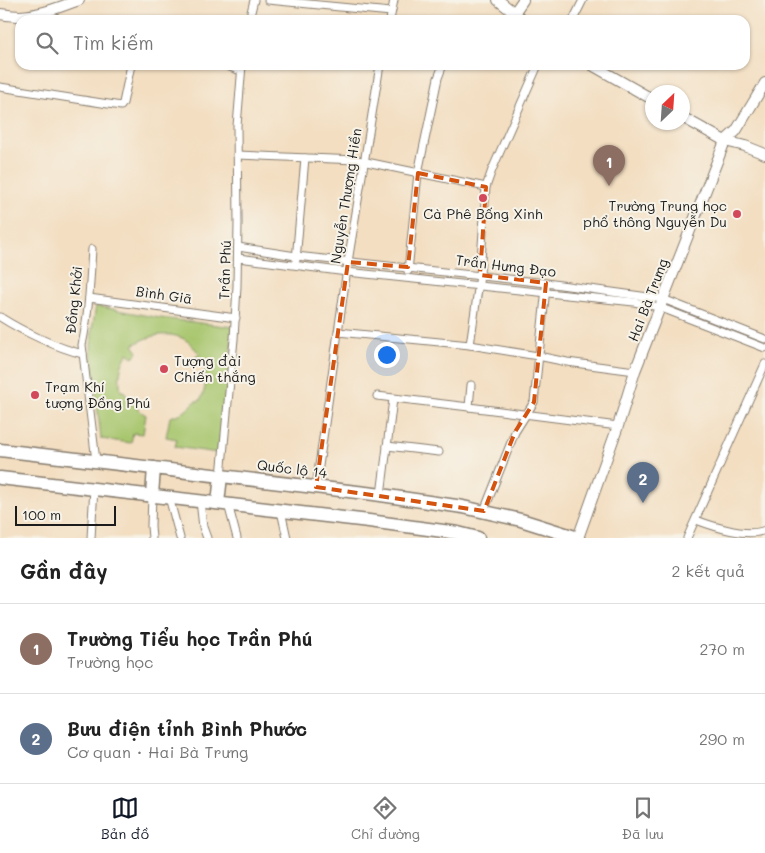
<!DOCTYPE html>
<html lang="vi">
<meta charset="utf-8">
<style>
body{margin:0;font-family:Mali,sans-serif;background:#f6f6f6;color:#222}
.compass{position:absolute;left:645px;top:85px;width:45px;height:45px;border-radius:50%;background:#fff;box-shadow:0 1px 4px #0004;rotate:25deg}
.scale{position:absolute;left:15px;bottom:12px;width:101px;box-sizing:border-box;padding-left:5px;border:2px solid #1c1c1c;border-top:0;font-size:14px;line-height:18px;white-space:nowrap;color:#1c1c1c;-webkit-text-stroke:4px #f7f3e8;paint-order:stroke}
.you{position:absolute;left:386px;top:354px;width:18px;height:18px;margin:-12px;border:4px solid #fff;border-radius:50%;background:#1a73e8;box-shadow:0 0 0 8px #1a73e833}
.badge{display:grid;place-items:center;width:32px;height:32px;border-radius:50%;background:#111827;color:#fff;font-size:16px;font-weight:700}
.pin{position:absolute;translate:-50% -41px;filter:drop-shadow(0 1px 2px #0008)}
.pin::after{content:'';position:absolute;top:26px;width:18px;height:15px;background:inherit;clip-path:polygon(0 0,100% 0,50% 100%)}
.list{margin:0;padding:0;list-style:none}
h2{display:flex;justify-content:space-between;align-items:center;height:65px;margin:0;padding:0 20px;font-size:21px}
h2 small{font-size:16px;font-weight:400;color:#767676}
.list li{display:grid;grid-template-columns:32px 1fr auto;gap:15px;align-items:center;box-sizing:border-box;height:90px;padding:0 20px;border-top:1px solid #e0e0e0}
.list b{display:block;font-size:19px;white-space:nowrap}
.list p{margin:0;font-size:16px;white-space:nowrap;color:#767676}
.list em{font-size:16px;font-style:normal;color:#767676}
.icon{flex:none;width:28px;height:28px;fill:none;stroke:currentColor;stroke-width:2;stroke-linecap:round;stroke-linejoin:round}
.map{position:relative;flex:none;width:765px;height:538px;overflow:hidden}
.search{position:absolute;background:#fff;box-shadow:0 1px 4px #0004;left:15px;right:15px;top:15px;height:55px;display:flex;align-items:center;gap:12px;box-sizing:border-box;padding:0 18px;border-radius:15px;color:#767676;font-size:19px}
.sheet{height:245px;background:#fff}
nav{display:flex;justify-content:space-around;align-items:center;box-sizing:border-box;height:70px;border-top:1px solid #e0e0e0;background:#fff;font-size:14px;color:#767676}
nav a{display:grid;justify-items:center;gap:2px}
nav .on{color:#111827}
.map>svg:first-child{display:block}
</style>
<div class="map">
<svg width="765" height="538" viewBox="0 0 765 538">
<rect width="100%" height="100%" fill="#f7f3e8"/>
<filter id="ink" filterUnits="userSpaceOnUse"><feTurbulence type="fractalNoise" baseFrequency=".02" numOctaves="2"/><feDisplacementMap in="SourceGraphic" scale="10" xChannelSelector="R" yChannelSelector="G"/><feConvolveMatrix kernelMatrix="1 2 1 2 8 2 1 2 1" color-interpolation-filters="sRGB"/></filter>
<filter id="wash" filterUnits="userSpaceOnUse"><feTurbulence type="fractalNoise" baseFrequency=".0096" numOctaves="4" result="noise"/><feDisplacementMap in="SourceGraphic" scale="20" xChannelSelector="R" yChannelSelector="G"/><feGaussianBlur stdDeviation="1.12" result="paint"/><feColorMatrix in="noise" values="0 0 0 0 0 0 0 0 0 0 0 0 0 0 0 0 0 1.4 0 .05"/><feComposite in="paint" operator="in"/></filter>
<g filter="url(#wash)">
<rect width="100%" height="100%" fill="#f3dec1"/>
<path fill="#a8c66e" stroke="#627145" d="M96 306 160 318 233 327 224 419 218 453 175 447 177 439 166 437 170 417C181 414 188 411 195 401H200C206 389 208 376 202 363L198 364 194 358 200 354C194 348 189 341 182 338 165 331 149 336 133 345L138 352 133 357 128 353C120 365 118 377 121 391H124C129 401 136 409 146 415L143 434 133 433 131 443 101 439 91 350 92 330Z"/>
</g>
<g filter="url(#ink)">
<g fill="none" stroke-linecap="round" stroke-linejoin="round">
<g stroke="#887d6e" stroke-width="9">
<g id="street">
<path d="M268 0 391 12"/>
<path d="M249 20 254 0"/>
<path d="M390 20 394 0"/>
<path d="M573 20 583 0"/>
<path d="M224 65 241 71"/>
<path d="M0 87 121 106 123 103 131 65"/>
<path d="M237 155 357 160 486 187"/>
<path d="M238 247 296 256 546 283 663 299 765 339"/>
<path d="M92 249C90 281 89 313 82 345L96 461"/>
<path d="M238 258 347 272 634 302 659 307 765 348"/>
<path d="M296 260 305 158"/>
<path d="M408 271 418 173 438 78 443 65"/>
<path d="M89 298 236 318"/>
<path d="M0 317C22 331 57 348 83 354"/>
<path d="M338 332 470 345 538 356 567 362 635 371"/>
<path d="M470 345 480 275 486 187 492 170 538 65"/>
<path d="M377 396 469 407 618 426"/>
<path d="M469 407 471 385"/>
<path d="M387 446 439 452"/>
<path d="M221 476 234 339 237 286 238 223 237 126 242 65"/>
<path d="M316 487 348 262 380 65"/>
<path d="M152 495 151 526 152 538"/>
<path d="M381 495 393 399"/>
<path d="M169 497 180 538"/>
<path d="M200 501 203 527 207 538"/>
<path d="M228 504 237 538"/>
<path d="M281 511 287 538"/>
<path d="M484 511 515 432 534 402 546 288"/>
<path d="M696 520C715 527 747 538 765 530"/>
<path d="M91 538 94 488"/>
<path d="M687 538 765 364"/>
</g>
</g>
<g stroke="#887d6e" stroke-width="12">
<g id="secondary">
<path d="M498 0 523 20"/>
<path d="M514 13 523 0"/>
<path d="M0 14C7 15 14 16 20 16 41 15 60 7 79 0"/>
<path d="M592 65 652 99"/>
<path d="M682 117 725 141 745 146 765 154"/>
<path d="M578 538 618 426 635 371 725 141 736 131 765 83"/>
</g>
</g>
<g stroke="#887d6e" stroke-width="15">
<g id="highway">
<path d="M0 450 374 494 463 507 521 520 578 538"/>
<path d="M0 478 369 521 458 533 478 538"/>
<path d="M152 495 154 468"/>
<path d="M218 503 221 476"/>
</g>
</g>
<use href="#street" stroke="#fff" stroke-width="7"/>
<use href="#secondary" stroke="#fff" stroke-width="10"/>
<use href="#highway" stroke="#fff" stroke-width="12"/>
</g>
</g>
<path fill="none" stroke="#d4530e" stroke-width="4" stroke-dasharray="10 6" stroke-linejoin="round" d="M418 173 486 187 480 275 546 283 534 402 515 432 484 511 316 487 348 262 408 267Z"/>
<g fill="#d1495b" stroke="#f7f3e8" stroke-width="2">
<circle cx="483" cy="198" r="5"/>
<circle cx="737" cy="214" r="5"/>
<circle cx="164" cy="369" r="5"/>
<circle cx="35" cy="395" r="5"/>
</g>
<g text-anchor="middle" stroke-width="4" stroke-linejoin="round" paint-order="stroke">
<g font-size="14" fill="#1c1c1c" stroke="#f7f3e8">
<text transform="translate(346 196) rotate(-81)" y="5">Nguyễn Thượng Hiền</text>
<text transform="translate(506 266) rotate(7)" y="5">Trần Hưng Đạo</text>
<text transform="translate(225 270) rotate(-88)" y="5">Trần Phú</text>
<text transform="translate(164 295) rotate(8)" y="5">Bình Giã</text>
<text transform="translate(74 300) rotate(-84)" y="5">Đồng Khởi</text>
<text transform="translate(648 300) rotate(-69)" y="5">Hai Bà Trưng</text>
<text transform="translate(292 469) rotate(7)" y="5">Quốc lộ 14</text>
</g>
<g font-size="14" fill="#1c1c1c" stroke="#f7f3e8" text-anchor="start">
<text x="727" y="211" text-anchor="end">Trường Trung học<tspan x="727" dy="16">phổ thông Nguyễn Du</tspan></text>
<text x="483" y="219" text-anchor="middle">Cà Phê Bống Xinh</text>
<text x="174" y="366">Tượng đài<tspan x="174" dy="16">Chiến thắng</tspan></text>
<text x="45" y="392">Trạm Khí<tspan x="45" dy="16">tượng Đồng Phú</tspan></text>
</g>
</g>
</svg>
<svg class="compass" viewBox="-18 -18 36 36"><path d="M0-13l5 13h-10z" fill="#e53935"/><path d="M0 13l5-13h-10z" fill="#767676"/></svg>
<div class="scale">100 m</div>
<div class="you"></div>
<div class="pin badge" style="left:609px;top:186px;background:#8d6e63">1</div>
<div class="pin badge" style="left:643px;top:503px;background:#5c6f8a">2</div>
<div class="search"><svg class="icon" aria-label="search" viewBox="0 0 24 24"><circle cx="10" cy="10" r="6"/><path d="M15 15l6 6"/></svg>Tìm kiếm</div>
</div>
<section class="sheet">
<h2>Gần đây<small>2 kết quả</small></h2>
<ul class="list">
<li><span class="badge" style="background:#8d6e63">1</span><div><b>Trường Tiểu học Trần Phú</b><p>Trường học</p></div><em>270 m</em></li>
<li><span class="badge" style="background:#5c6f8a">2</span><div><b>Bưu điện tỉnh Bình Phước</b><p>Cơ quan · Hai Bà Trưng</p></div><em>290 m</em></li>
</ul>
</section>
<nav>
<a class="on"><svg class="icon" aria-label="map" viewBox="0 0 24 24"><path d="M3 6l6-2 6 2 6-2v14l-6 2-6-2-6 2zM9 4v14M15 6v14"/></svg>Bản đồ</a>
<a><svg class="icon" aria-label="directions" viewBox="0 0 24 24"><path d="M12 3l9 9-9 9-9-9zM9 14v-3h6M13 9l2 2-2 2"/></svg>Chỉ đường</a>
<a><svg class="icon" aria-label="saved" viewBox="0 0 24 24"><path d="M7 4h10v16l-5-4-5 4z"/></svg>Đã lưu</a>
</nav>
